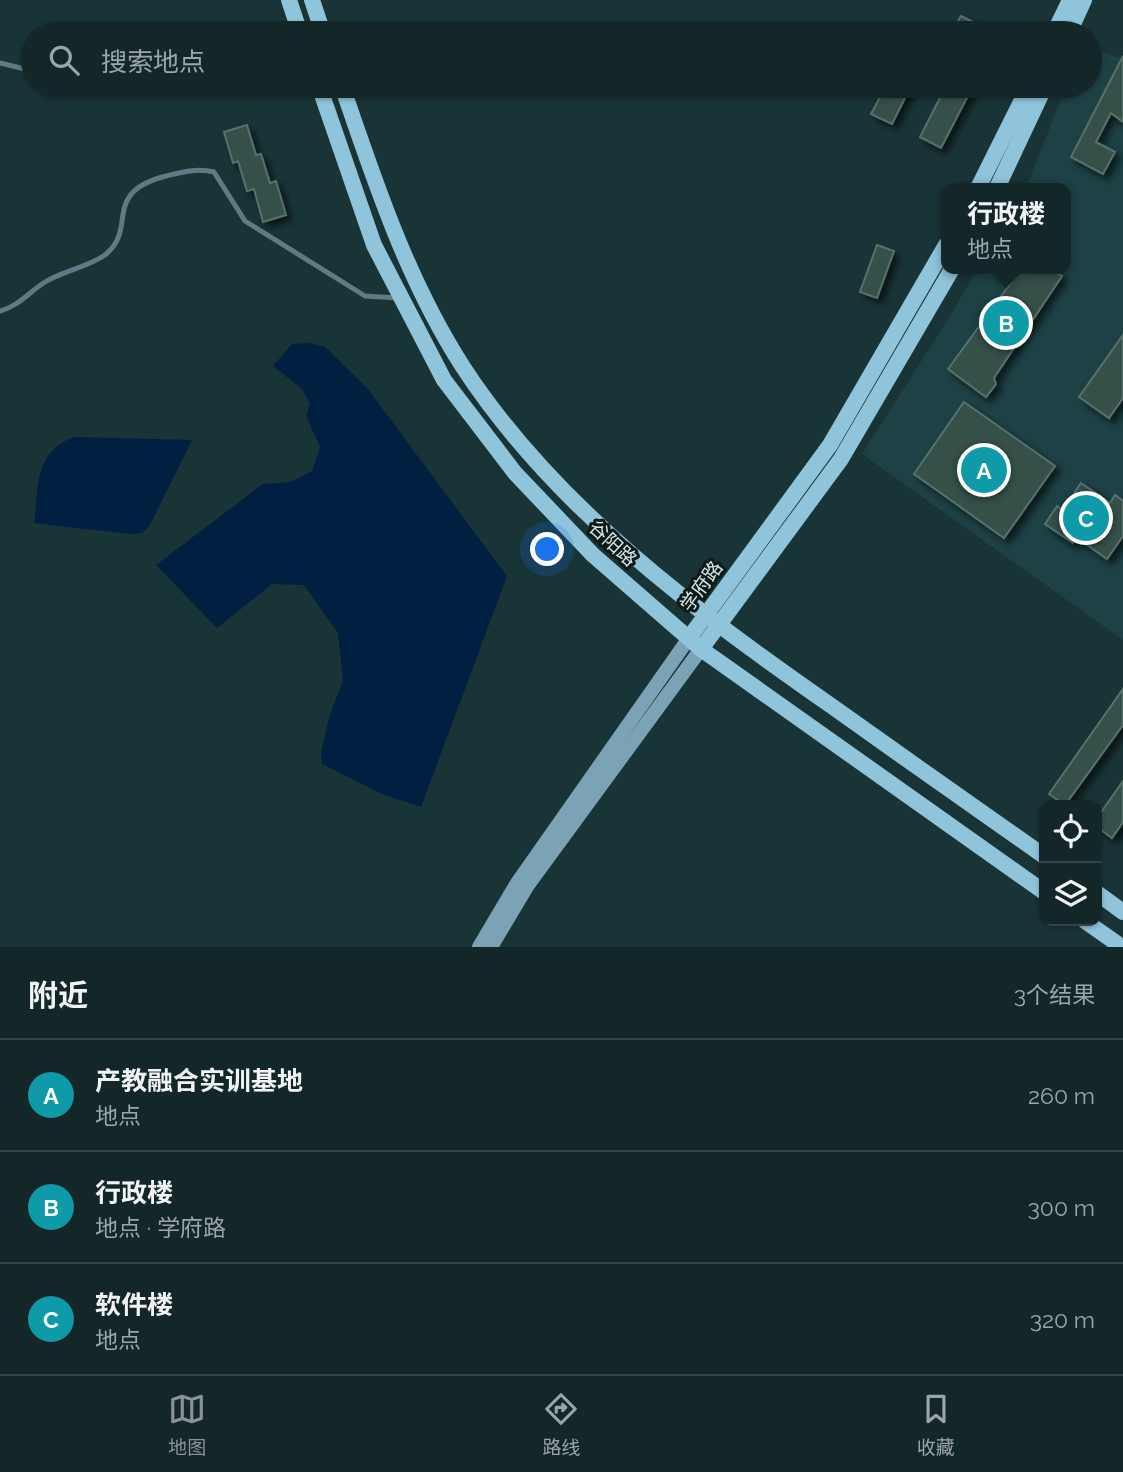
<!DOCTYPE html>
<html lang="zh">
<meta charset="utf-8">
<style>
body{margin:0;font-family:Raleway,"Noto Sans SC",sans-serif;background:#203335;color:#f1f3f6}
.controls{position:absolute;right:21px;bottom:21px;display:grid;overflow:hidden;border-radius:14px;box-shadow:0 2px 5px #0004}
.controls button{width:63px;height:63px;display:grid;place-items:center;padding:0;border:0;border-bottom:2px solid #324446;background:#132729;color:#f1f3f6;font:35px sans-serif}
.you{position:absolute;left:548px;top:550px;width:24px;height:24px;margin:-18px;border:5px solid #fff;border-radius:50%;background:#1a73e8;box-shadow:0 0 0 10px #1a73e833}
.badge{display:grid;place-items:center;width:46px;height:46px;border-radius:50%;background:#8c9099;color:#fff;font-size:23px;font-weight:700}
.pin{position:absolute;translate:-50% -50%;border:4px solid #fff;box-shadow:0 2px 7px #0006}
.popup{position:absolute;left:941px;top:183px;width:130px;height:91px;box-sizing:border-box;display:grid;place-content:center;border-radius:14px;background:#132729;filter:drop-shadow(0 2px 5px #0005);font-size:23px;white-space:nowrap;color:#9da5a8}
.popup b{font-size:26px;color:#f1f3f6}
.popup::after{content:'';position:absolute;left:50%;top:100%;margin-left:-14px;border:14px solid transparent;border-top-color:#132729}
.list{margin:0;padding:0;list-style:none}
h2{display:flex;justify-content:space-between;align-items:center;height:91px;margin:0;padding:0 28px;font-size:30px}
h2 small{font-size:23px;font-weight:400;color:#9da5a8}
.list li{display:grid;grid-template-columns:46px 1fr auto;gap:21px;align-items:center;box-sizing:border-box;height:112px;padding:0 28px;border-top:2px solid #324446}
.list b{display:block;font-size:26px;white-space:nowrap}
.list p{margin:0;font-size:23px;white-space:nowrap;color:#9da5a8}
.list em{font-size:23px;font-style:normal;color:#9da5a8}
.icon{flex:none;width:38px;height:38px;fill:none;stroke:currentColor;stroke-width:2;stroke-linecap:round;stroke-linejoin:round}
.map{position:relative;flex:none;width:1123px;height:947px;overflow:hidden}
.search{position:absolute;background:#132729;box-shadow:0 2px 5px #0004;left:21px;right:21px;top:21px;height:77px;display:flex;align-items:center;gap:18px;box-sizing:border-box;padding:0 24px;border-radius:38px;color:#9da5a8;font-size:26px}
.sheet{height:427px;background:#132729}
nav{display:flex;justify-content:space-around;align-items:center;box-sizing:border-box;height:98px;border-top:2px solid #324446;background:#132729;font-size:19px;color:#9da5a8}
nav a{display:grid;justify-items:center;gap:4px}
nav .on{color:#8c9099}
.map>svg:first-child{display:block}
</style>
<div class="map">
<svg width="1123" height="947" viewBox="0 0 1123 947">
<defs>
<filter id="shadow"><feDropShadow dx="5" dy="5" stdDeviation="3.5" flood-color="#0009"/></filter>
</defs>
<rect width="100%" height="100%" fill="#193437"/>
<path fill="#1d4145" d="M1090 48 1123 59V640L862 454 952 313 977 269H1066V188H1026L1066 86H1090Z"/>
<g fill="#001f41">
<path d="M309 343 325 347 367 388 507 576 421 807 382 794 322 764 321 753 329 718 343 680 338 633 304 585 272 584 217 628 156 565 263 484 291 482 312 471 320 447 306 416 310 404 302 389 273 366 292 344Z"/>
<path d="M74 437 192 440 149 527 142 533 129 534 34 523C39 486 34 452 74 437Z"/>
</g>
<g fill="#354f4a" stroke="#56716c" stroke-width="2" filter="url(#shadow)">
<path d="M961 16 995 33H951Z"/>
<path d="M1123 56V122L1111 113 1096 142 1115 152 1103 174 1071 157Z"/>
<path d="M886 86H911L892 124 871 114Z"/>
<path d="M946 86H973L941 148 920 137Z"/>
<path d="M247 125 256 155 261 154 270 183 276 181 286 215 263 222 254 189 247 191 238 161 233 163 224 132Z"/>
<path d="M877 245 894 251 877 298 860 292Z"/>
<path d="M1021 269H1051L1062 276 994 378 996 384 986 397 948 369Z"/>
<path d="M1123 335V398L1109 418 1079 397Z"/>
<path d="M964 402 1055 466 1004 538 914 474Z"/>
<path d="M1081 483 1110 503 1115 495 1123 501V536L1107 559 1076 537 1073 543 1045 524 1057 506 1063 510Z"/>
<path d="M1123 689V725L1065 805 1049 794Z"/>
<path d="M1123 781V822L1112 838 1097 827V818Z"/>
</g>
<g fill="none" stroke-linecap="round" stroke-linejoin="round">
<g stroke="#617985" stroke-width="5">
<path d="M0 63 33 71"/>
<path d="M105 86H111"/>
<path d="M0 311C19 306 29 292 45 282 63 271 88 267 105 255 139 228 100 193 166 176 183 172 197 168 214 172L245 221 365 296 398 298"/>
</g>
<g stroke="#7ca3b5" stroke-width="14">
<path d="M479 947 517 883 689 638"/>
<path d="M491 947 528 885 701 649"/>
</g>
<g stroke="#90c4db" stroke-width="16">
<path d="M289 0 300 33"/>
<path d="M312 0 323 33"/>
<path d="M1054 33 1070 0"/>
<path d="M1069 33 1084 0"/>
<path d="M319 86 374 245 444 380 515 473 593 555 701 649 1044 892"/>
<path d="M342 86C375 182 407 280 463 367 555 508 697 612 833 707 903 757 974 807 1044 856"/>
<path d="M978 188 1029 86"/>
<path d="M997 188 1045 86"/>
<path d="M689 638 830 445 946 245"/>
<path d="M701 649 841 459 952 269"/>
<path d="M1097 893 1123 912"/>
<path d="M1085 921 1122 947"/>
</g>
</g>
<g text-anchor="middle" stroke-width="6" stroke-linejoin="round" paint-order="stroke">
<g font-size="19" fill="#d9e8e9" stroke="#0e191a">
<text transform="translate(613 543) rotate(43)" y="7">谷阳路</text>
<text transform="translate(701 586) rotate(-54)" y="7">学府路</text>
</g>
</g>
</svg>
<div class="controls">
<button><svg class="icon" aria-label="locate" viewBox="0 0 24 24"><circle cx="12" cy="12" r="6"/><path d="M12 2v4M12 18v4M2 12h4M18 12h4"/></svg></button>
<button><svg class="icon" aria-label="layers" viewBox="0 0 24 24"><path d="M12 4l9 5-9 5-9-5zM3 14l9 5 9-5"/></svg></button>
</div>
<div class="you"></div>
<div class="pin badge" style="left:984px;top:470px;background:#0f9aa8">A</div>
<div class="pin badge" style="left:1006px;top:323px;background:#0f9aa8">B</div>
<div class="popup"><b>行政楼</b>地点</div>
<div class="pin badge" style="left:1086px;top:518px;background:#0f9aa8">C</div>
<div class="search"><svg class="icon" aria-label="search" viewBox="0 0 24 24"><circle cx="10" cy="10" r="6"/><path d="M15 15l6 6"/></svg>搜索地点</div>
</div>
<section class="sheet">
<h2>附近<small>3个结果</small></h2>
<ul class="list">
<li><span class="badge" style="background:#0f9aa8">A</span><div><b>产教融合实训基地</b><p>地点</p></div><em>260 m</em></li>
<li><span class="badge" style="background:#0f9aa8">B</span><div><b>行政楼</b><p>地点 · 学府路</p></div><em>300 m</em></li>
<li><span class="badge" style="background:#0f9aa8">C</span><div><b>软件楼</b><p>地点</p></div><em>320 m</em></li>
</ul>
</section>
<nav>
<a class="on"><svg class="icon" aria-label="map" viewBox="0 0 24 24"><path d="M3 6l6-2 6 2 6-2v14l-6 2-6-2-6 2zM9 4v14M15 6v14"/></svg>地图</a>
<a><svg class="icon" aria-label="directions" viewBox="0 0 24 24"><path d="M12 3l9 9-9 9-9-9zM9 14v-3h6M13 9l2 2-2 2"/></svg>路线</a>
<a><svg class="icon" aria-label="saved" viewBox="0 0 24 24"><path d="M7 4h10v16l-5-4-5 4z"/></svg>收藏</a>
</nav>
